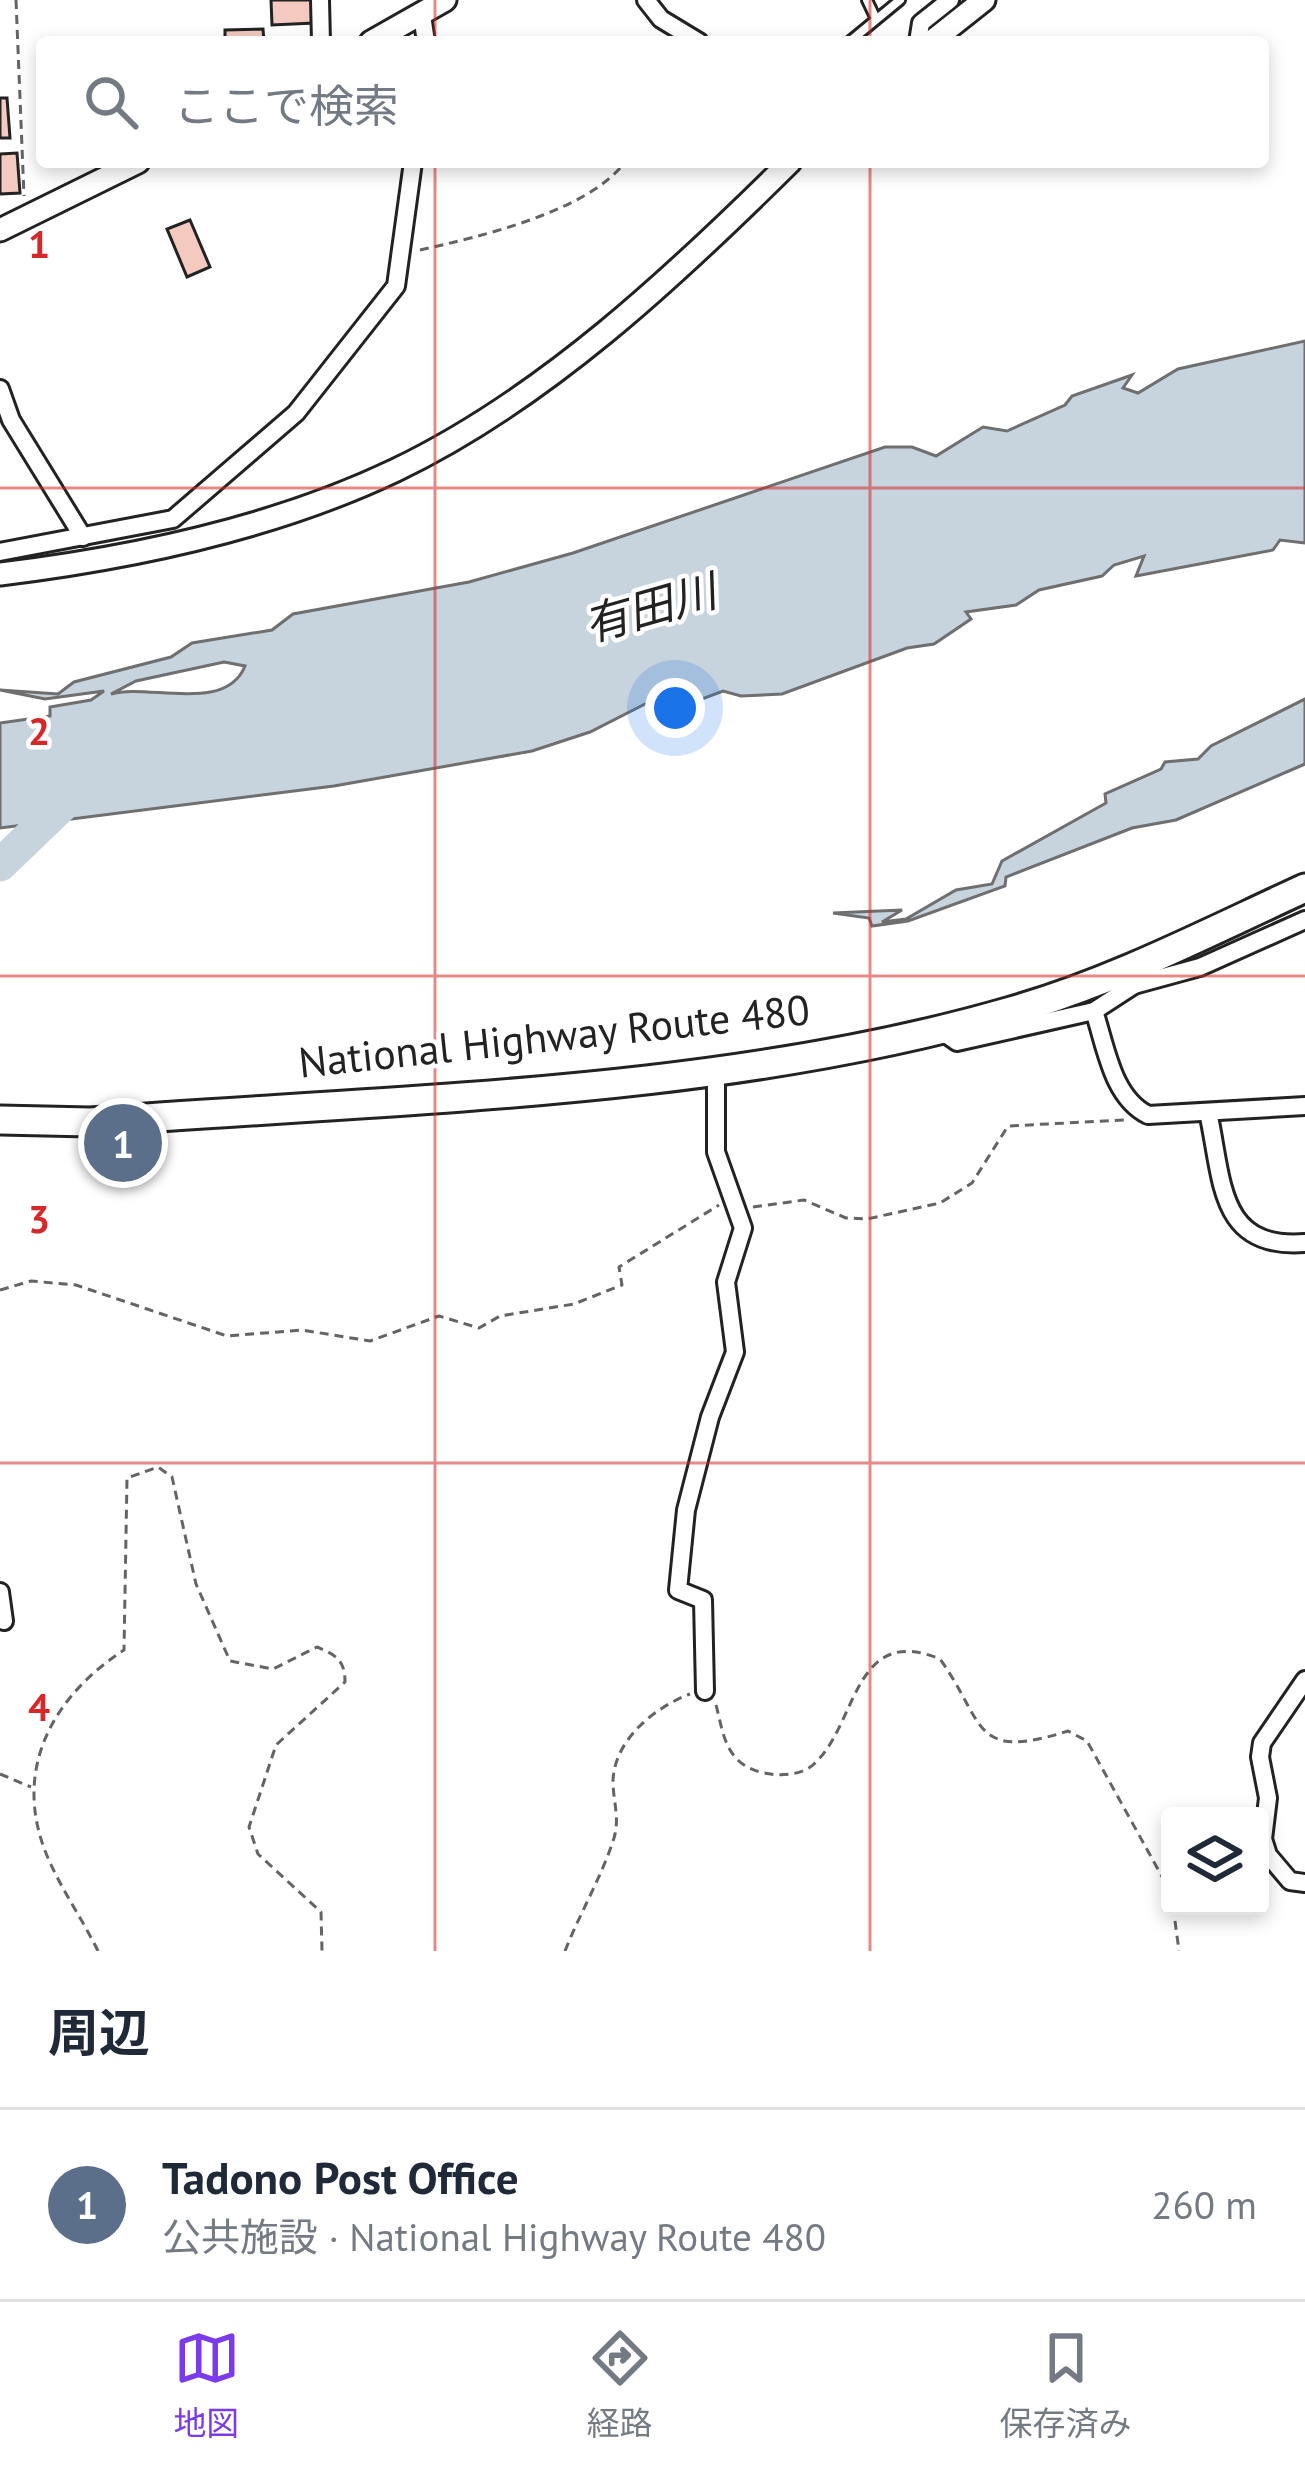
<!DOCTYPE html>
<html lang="ja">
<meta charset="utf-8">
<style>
body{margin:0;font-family:"PT Sans","Noto Sans JP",sans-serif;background:#f2f2f3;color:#1f2937}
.controls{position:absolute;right:36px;bottom:36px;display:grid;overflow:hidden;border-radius:12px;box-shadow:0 6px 18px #0003}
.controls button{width:108px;height:108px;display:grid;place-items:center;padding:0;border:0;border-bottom:3px solid #e0e1e3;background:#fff;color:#1f2937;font:60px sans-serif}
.you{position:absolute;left:675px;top:708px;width:42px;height:42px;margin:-30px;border:9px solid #fff;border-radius:50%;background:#1a73e8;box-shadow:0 0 0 18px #1a73e833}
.badge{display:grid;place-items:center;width:78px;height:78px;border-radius:50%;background:#7c3aed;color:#fff;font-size:39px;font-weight:700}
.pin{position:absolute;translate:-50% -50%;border:6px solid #fff;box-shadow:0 3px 12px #0006}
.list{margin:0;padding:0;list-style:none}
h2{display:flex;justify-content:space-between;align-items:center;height:156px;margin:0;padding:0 48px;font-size:51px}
h2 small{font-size:39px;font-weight:400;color:#747a83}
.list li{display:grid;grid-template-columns:78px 1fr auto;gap:36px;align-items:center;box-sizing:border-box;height:192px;padding:0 48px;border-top:3px solid #e0e1e3}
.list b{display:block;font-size:45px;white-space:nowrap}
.list p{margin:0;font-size:39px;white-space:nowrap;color:#747a83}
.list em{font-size:39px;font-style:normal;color:#747a83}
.icon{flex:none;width:66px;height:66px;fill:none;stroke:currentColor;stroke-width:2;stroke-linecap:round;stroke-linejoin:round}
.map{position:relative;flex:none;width:1305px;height:1951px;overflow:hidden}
.search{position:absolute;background:#fff;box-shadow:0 6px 18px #0003;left:36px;right:36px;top:36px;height:132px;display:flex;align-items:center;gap:30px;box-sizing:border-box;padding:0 42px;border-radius:12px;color:#747a83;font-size:45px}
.sheet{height:348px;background:#fff}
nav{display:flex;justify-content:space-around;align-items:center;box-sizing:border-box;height:168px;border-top:3px solid #e0e1e3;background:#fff;font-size:33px;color:#747a83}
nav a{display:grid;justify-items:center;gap:6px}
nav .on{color:#7c3aed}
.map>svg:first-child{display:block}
</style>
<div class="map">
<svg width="1305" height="1951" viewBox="0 0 1305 1951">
<rect width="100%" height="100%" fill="#fff"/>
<g fill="#c7d3dd" stroke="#6f6f6f" stroke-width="3" fill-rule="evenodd">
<path d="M1305 341V543L1280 540 1273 550 1136 576 1144 556 1114 565 1102 576 1039 590 1016 605 966 612 971 619 934 644 907 648 782 694 741 696 723 691 694 702 651 701 590 732 532 751 334 786 0 828V723L50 716V707L91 700 104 691 45 699 0 690 58 694 74 682 171 657 192 643 272 630 293 614 469 582 573 553 885 447H912L936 456 983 427 1007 431 1065 405 1072 396 1132 375 1123 388 1138 393 1178 369ZM224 662 245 666C226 714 147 683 111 694L136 681Z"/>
<path d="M1305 699V764L1176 820 1132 828 1006 877 1005 886 908 921 872 926 869 918 833 913 902 910 882 922 906 919 956 890 992 884 1002 861 1106 803 1105 794 1161 769 1165 762 1198 759 1211 746Z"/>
</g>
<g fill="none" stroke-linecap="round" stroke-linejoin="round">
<path stroke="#c7d3dd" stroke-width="33" d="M0 865 76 792"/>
</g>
<g fill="#f3c9c0" stroke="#222" stroke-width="3">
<path d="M271 0H313L314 23 272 25Z"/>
<path d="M263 29 264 42H225V30Z"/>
<path d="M0 98H7L10 138H0Z"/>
<path d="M17 153 20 193 0 194V154Z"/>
<path d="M190 220 210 267 187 277 167 229Z"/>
</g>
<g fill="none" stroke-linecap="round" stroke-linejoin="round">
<g stroke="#222" stroke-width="14">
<g id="service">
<path d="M867 0 876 19"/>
<path d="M849 42 900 0"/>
</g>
</g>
<g stroke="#222" stroke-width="22">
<g id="minor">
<path d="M320 0 321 42"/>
<path d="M646 0 661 19 699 42"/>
<path d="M422 15 426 42"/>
<path d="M918 42 921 23 950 0"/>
<path d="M0 389 11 420 83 537"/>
<path d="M0 552 173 519 296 413 396 286 413 162"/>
<path d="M1135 966 1134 985 1094 1011C1106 1047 1112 1097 1148 1115L1305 1106"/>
<path d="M1134 985 1200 967 1305 920"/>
<path d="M940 1030 957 1042 1094 1011"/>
<path d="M1208 1112C1223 1179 1217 1250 1305 1243"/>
<path d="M0 1592 4 1621"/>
<path d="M1305 1680 1262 1743 1260 1757 1268 1798 1263 1839 1268 1855 1290 1881 1305 1883"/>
<path d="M705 1691 703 1600 678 1590 686 1510 710 1417 735 1352 726 1282 743 1228 716 1152V1071"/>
</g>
</g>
<g stroke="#222" stroke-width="27">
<g id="tertiary">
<path d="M371 42 445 0"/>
<path d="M931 42 984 0"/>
<path d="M0 230 138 162"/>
<path d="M0 574C132 558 275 528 396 470 544 399 674 277 790 162"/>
</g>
</g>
<g stroke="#222" stroke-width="33">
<path id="trunk" d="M0 1120 90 1122C390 1099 722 1095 1011 1011 1113 982 1209 932 1305 888"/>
</g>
<g stroke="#646464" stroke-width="3" stroke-dasharray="9 6" stroke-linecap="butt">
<path d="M16 0 24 196"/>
<path d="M420 250C478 237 588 212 625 162"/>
<path d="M753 1207 804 1200 846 1218 867 1219 940 1203 972 1183 1008 1126 1125 1120"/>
<path d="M0 1290 31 1281 76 1285 227 1336 302 1330 370 1341 439 1316 479 1328 500 1316 574 1304 622 1285 619 1267 719 1205"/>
<path d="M716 1705C721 1723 723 1744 736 1758 752 1777 796 1781 814 1764 858 1724 853 1623 940 1659 986 1723 971 1762 1068 1731L1087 1741 1170 1891"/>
<path d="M0 1774 31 1787"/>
<path d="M1173 1906 1179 1951"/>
<path d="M98 1951C80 1914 49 1872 39 1832 19 1755 61 1691 124 1650L127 1478 158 1467 172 1477 196 1584 230 1661 273 1669 317 1647C336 1655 345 1660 345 1682L276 1745 249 1827 258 1854 321 1912 322 1951"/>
<path d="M565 1951C580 1913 602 1876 614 1838 620 1818 613 1801 613 1781 614 1740 655 1707 690 1694"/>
</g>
<use href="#service" stroke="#fff" stroke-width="8"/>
<use href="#minor" stroke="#fff" stroke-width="16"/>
<use href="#tertiary" stroke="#fff" stroke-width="21"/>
<use href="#trunk" stroke="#fff" stroke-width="27"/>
</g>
<path fill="none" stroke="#d62828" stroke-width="3" stroke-opacity="0.55" d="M435 0V42M870 0V42M435 162V1951M870 162V1951M0 488H1305M0 976H1305M0 1463H1305"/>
<g text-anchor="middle" stroke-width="9" stroke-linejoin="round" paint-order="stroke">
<g font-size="42" fill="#222" stroke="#fff">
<text transform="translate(554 1036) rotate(-6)" y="15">National Highway Route 480</text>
</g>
<g font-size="45" font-style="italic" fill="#222" stroke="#fff">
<text transform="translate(650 608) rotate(-16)" y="16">有田川</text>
</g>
</g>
<g font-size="39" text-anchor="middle" font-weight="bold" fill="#d62828" stroke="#fff" stroke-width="9" stroke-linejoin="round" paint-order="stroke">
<text x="39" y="258">1</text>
<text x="39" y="745">2</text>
<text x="39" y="1233">3</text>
<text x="39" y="1721">4</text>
</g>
</svg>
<div class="controls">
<button><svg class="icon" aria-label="layers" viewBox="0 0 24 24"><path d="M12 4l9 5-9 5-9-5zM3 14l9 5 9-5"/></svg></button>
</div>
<div class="you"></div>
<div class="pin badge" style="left:123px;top:1143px;background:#5c6f8a">1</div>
<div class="search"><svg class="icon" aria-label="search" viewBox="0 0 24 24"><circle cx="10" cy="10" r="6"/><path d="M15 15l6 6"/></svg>ここで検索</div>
</div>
<section class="sheet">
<h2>周辺<small></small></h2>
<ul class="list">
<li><span class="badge" style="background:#5c6f8a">1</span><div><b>Tadono Post Office</b><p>公共施設 · National Highway Route 480</p></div><em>260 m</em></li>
</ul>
</section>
<nav>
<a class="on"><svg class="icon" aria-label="map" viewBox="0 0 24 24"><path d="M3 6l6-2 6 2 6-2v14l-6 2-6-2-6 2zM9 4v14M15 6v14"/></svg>地図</a>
<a><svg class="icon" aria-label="directions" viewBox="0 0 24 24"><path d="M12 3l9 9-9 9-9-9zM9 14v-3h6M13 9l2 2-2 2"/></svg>経路</a>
<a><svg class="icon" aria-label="saved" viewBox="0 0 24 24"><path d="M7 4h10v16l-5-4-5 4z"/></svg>保存済み</a>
</nav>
